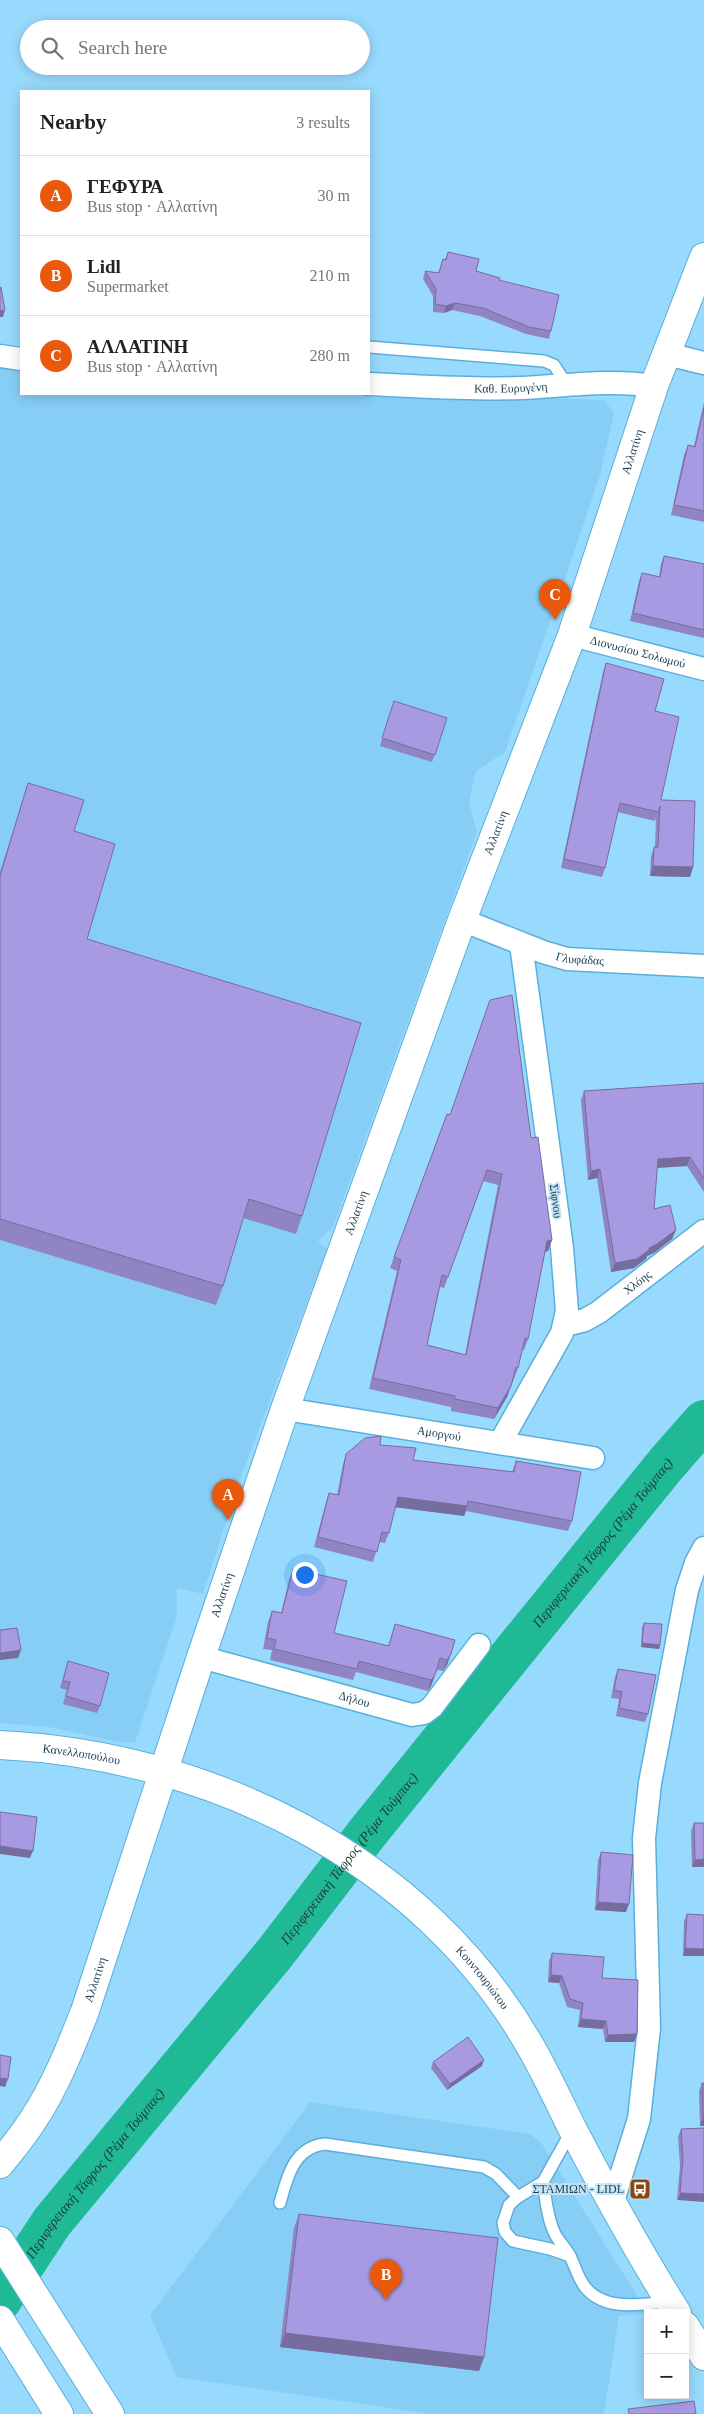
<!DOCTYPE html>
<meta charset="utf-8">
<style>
body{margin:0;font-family:"Times New Roman",serif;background:#f2f2f2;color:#222}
.controls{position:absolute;right:15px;bottom:15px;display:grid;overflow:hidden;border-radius:0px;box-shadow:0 2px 12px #0003}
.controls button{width:45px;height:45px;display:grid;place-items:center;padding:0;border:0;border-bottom:1px solid #e0e0e0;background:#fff;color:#222;font:25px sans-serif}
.you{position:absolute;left:304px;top:1574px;width:18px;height:18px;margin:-12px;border:4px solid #fff;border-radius:50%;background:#1a73e8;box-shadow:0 0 0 8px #1a73e833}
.badge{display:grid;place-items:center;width:32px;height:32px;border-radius:50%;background:#ea580c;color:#fff;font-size:16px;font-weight:700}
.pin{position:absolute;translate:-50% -41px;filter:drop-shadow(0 1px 2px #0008)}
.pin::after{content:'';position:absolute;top:26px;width:18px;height:15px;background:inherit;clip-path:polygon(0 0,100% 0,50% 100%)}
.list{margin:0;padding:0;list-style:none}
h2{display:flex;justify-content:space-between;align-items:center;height:65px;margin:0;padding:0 20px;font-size:21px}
h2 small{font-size:16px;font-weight:400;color:#767676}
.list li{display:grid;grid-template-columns:32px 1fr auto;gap:15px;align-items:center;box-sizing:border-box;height:80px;padding:0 20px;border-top:1px solid #e0e0e0}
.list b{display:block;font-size:19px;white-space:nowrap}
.list p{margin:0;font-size:16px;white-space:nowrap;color:#767676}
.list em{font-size:16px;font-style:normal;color:#767676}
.icon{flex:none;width:28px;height:28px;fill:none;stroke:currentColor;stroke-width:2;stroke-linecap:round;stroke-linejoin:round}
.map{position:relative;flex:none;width:704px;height:2414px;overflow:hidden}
.search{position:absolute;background:#fff;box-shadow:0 2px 12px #0003;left:20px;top:20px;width:350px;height:55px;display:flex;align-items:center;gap:12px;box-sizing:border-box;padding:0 18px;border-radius:28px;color:#767676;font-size:19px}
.panel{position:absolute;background:#fff;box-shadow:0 2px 12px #0003;left:20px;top:90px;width:350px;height:305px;border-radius:0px}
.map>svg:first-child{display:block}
</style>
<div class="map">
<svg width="704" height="2414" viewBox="0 0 704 2414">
<rect width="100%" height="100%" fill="#98dafd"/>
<g fill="#86cef5">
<path d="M0 367 21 370V394H369V392L604 400 614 413 600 475 584 523 505 752 476 771 469 802 477 832 333 1227 318 1241 327 1249 237 1487 203 1594 177 1588V1616L135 1743 118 1742 49 1727 0 1723Z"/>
<path d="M310 2102 530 2134 542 2144 648 2313 619 2316 604 2414H431L177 2377 150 2315Z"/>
</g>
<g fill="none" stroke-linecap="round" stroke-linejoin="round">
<path stroke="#20b996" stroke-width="42" id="s1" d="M0 2301 52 2222 275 1953 368 1832 524 1639 667 1463 704 1421"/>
<g stroke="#5aafda" stroke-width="14">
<g id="lane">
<path d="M369 347 544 361 554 365 567 385"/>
<path d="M543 2182C546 2199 547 2218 555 2234 559 2242 566 2248 570 2256 575 2266 578 2278 585 2287 605 2312 640 2304 668 2302"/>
<path d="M280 2203C287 2177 294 2147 325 2144L484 2167 496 2174 518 2197"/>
<path d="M570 2256 550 2249 513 2241 505 2232 503 2223 509 2205 518 2197 543 2182 572 2130"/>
</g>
</g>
<g stroke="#5aafda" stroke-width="25">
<g id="street">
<path d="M667 354 704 363"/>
<path d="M0 356 21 359"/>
<path id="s2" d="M369 384C419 386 470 390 521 388 565 386 610 379 654 386"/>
<path id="s3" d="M572 635 704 669"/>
<path id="s4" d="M462 920 543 952 567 959 704 966"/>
<path id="s5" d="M565 1325 585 1320 599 1312 704 1231"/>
<path id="s6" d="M285 1409 593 1458"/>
<path d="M500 1443 562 1333 567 1311 562 1248 521 944"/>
<path id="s7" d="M201 1657 412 1715 424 1713 432 1707 479 1645"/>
<path d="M612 2204 639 2119 649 2028 644 1838 650 1783 687 1590 696 1563 704 1548"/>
</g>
</g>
<g stroke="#5aafda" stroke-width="30">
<g id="secondary">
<path id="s8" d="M0 1745C210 1755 422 1858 529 2044 545 2071 558 2100 572 2128 605 2191 639 2253 677 2313"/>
<path id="s9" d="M0 2164C11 2150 23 2136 33 2120 55 2087 70 2049 85 2011L201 1657 285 1409 462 920 572 635 654 386 704 257"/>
<path d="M685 2326 704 2356"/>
</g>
</g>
<g stroke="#5aafda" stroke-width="30">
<g id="highway">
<path d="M0 2241 110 2414"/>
<path d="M0 2320 59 2414"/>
</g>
</g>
<use href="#lane" stroke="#fff" stroke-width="11"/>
<use href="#street" stroke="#fff" stroke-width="22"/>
<use href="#secondary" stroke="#fff" stroke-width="28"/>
<use href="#highway" stroke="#fff" stroke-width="28"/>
</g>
<g fill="#9084c2" fill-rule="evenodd">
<path d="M448 252 476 271 499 280 551 331 549 339 526 334 480 316 452 310 444 313 433 312V296L423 279 425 271 438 273 443 259 445 260Z"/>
<path d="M704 402V522L671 515 684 455 688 445 694 446Z"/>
<path d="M664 556 704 564V638L630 621 639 581 642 573 659 577 661 564Z"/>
<path d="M606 663 655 711 661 800 693 867 690 877 650 876 651 856 654 847H655L656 817 655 821 617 812 605 868 602 877 561 868 603 672Z"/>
<path d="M394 701 447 718 432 762 380 746Z"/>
<path d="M28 783 74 831 87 939 302 1216 296 1234 243 1218 223 1286 216 1305 0 1240V872L22 802Z"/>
<path d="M704 1083V1192L687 1166 657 1168 654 1209 676 1230 672 1239 654 1253 647 1256 646 1259 634 1268 611 1272 597 1178 588 1180 581 1100 584 1091Z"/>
<path d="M447 1114 531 1138 552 1240 548 1251 545 1252 528 1339 524 1350H522L518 1368 507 1397 494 1419 451 1411V1407L369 1389 397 1271 390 1268ZM483 1181 498 1185 465 1355 427 1345 440 1287 444 1288Z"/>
<path d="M380 1445 413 1460 512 1472 516 1461 572 1521 568 1531 466 1511 464 1516 395 1507 389 1533 385 1543 379 1542 373 1562 314 1547 326 1502 329 1493 337 1495 343 1464 346 1454Z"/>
<path d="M293 1569 334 1633 388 1646 395 1624 455 1640 447 1665 443 1671 437 1670 431 1686 428 1691 356 1672 353 1680 270 1660 272 1650 263 1649 268 1622 272 1611 281 1613 289 1580Z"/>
<path d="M644 1623 660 1645 659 1649 641 1647 642 1627Z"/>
<path d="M68 1661 100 1706 97 1713 63 1704 67 1690 60 1688Z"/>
<path d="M618 1669 648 1714 645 1722 616 1716 619 1699 611 1698 615 1677Z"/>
<path d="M694 1823H704V1867H692L691 1831Z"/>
<path d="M601 1852 626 1912 595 1910 598 1860Z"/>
<path d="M687 1914 704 1915 683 1956 684 1921Z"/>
<path d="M552 1953 602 1978 637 2034 634 2042H605L603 2029 578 2027 580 2010 567 2007 559 1983 548 1982 549 1961Z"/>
<path d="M433 2062 482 2066 447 2090 431 2068Z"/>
<path d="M702 2083H704V2126H700L699 2091Z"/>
<path d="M704 2128 677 2200 680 2166 678 2137 681 2129Z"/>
<path d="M299 2214 484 2357 479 2371 280 2347 294 2228Z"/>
</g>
<g fill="#766c9e">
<path d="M455 303 452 310 444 313 446 306Z"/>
<path d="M5 310 3 317H0V311Z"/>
<path d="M653 866 693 867 690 877 650 876Z"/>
<path d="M690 1157 687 1166 655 1168 658 1159Z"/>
<path d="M600 1169 597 1178 588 1180 591 1171Z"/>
<path d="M676 1230 672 1239 654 1253 647 1256 646 1259 634 1268 611 1272 615 1263 649 1248Z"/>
<path d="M552 1240 548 1251 543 1252 547 1241Z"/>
<path d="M511 1386 507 1397 494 1419 498 1408Z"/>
<path d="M398 1497 467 1506 464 1516 394 1507Z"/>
<path d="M642 1643 660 1645 659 1649 641 1647Z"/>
<path d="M21 1650 18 1658 0 1660V1653Z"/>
<path d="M451 1654 447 1665 443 1671 447 1660Z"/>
<path d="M435 1675 431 1686 428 1691 431 1680Z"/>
<path d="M0 1846 33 1851 30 1858 0 1854Z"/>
<path d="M704 1859V1867H692L695 1860Z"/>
<path d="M598 1902 629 1904 626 1912 595 1910Z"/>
<path d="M685 1948 704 1949V1956H683Z"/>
<path d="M551 1975 562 1976 559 1983 548 1982Z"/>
<path d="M581 2019 606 2021 603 2029 578 2027Z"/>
<path d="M637 2034 634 2042H605L608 2035Z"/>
<path d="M484 2060 482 2066 447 2090 450 2084Z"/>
<path d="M0 2078 8 2079 5 2087 0 2086Z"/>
<path d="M703 2118H704V2126H700Z"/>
<path d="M680 2193 704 2194V2202L677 2200Z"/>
<path d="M285 2333 484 2357 479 2371 280 2347Z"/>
</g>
<g fill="#a89ae2" stroke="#766c9e" fill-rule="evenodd">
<path d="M448 252 479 259 476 271 500 278 499 280 559 295 551 331 529 327 483 308 455 303 446 306 435 304 436 289 425 271 439 273 443 259 446 260Z"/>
<path d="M1 287 5 310 0 311V288Z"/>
<path d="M704 408V511L674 505 688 445 695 447Z"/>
<path d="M664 556 704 564V630L633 613 642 573 660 577Z"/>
<path d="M606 663 664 679 655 711 679 717 661 800 695 801 693 867 653 866 654 847H658L660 806 658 812 620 803 605 868 564 859Z"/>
<path d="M394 701 447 718 435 755 382 738Z"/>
<path d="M28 783 84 800 74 831 115 844 87 939 361 1023 302 1216 249 1199 223 1286 0 1219V876Z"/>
<path d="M512 995 531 1138 538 1137 552 1240 547 1241 528 1339 525 1338 518 1368 516 1367 511 1386 498 1408 455 1399V1396L373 1378 401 1260 394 1257 447 1114 450 1115 490 1000ZM487 1170 502 1174 466 1355 427 1345 442 1275 448 1277Z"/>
<path d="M704 1083V1179L690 1157 658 1159 654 1209 670 1205 676 1230 657 1244 649 1248V1250L637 1259 615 1263 600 1169 591 1171 584 1091Z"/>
<path d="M381 1436 380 1445 416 1448 413 1460 514 1472 516 1461 581 1472 572 1521 468 1501 467 1506 398 1497 389 1533 382 1532 377 1552 318 1537 329 1493 339 1495 346 1454 365 1438Z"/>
<path d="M293 1569 347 1581 334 1633 389 1646 395 1624 455 1640 451 1654 447 1660 440 1658 435 1675 431 1680 359 1661 357 1669 274 1649 276 1640 267 1638 272 1611 282 1613Z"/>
<path d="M644 1623 662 1624 660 1645 642 1643Z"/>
<path d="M17 1628 21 1650 0 1653V1630Z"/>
<path d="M68 1661 109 1673 100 1706 66 1696 70 1682 63 1681Z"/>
<path d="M618 1669 656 1675 648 1714 619 1708 622 1692 614 1690Z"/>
<path d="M0 1812 37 1817 33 1851 0 1846Z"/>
<path d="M694 1823H704V1859L695 1860Z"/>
<path d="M601 1852 633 1855 629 1904 598 1902Z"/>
<path d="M687 1914 704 1915V1949L685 1948Z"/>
<path d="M552 1953 604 1957 602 1978 638 1980 637 2034 608 2035 606 2021 581 2019 583 2003 570 1999 562 1976 551 1975Z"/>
<path d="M468 2037 484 2060 450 2084 433 2062Z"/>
<path d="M0 2055 11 2057 8 2079 0 2078Z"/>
<path d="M702 2083H704V2118H703Z"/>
<path d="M704 2128V2194L680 2193 683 2158 681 2129Z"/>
<path d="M299 2214 498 2238 484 2357 285 2333Z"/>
<path d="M694 2401 696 2414H629L628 2409Z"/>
</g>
<defs>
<g id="bus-square" transform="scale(1.125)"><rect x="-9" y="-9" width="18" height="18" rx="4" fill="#894716" stroke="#c3e3f4"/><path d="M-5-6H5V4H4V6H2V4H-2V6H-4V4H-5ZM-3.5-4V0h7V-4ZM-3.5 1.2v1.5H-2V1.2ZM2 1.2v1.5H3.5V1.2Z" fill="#fff"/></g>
</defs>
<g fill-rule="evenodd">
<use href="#bus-square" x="640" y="2189"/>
</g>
<g text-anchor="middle" stroke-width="4" stroke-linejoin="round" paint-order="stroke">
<g font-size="12" fill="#193d4f" stroke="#c3e3f4">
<text dy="4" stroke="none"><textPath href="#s2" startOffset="142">Καθ. Ευρυγένη</textPath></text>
<text dy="4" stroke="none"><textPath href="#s9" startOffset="1829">Αλλατίνη</textPath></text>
<text dy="4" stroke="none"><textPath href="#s3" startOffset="68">Διονυσίου Σολωμού</textPath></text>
<text dy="4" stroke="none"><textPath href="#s9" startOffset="1424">Αλλατίνη</textPath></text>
<text dy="4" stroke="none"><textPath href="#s4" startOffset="125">Γλυφάδας</textPath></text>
<text transform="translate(556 1201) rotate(82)" y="4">Σίφνου</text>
<text dy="4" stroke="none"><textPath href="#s9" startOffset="1019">Αλλατίνη</textPath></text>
<text dy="4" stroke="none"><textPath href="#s5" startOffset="85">Χλόης</textPath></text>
<text dy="4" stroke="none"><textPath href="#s6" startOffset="156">Αμοργού</textPath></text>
<text dy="4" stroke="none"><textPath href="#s9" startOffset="614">Αλλατίνη</textPath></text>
<text dy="4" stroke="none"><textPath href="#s7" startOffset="159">Δήλου</textPath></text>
<text dy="4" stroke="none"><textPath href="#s8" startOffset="82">Κανελλοπούλου</textPath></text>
<text dy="4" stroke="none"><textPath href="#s8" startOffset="552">Κουντουριώτου</textPath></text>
<text dy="4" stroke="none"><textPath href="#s9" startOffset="209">Αλλατίνη</textPath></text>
</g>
<g font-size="12" fill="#193d4f" stroke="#c3e3f4" text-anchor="end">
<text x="624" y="2193">ΣΤΑΜΙΩΝ - LIDL</text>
</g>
<g font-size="14" font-style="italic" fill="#1e3b32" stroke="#c3e3f4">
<text dy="5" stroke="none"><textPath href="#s1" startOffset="969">Περιφερειακή Τάφρος (Ρέμα Τούμπας)</textPath></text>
<text dy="5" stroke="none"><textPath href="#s1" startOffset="564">Περιφερειακή Τάφρος (Ρέμα Τούμπας)</textPath></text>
<text dy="5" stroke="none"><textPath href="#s1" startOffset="159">Περιφερειακή Τάφρος (Ρέμα Τούμπας)</textPath></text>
</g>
</g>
</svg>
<div class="controls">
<button>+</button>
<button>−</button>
</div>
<div class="you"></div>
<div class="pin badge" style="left:228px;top:1520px">A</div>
<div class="pin badge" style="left:386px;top:2300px">B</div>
<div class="pin badge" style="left:555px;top:620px">C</div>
<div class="search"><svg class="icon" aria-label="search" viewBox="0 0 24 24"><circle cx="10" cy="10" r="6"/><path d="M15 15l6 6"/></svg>Search here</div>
<section class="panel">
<h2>Nearby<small>3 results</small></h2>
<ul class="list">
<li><span class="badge">A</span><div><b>ΓΕΦΥΡΑ</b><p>Bus stop · Αλλατίνη</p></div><em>30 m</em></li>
<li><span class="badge">B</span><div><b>Lidl</b><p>Supermarket</p></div><em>210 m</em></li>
<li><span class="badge">C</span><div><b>ΑΛΛΑΤΙΝΗ</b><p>Bus stop · Αλλατίνη</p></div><em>280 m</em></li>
</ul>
</section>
</div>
